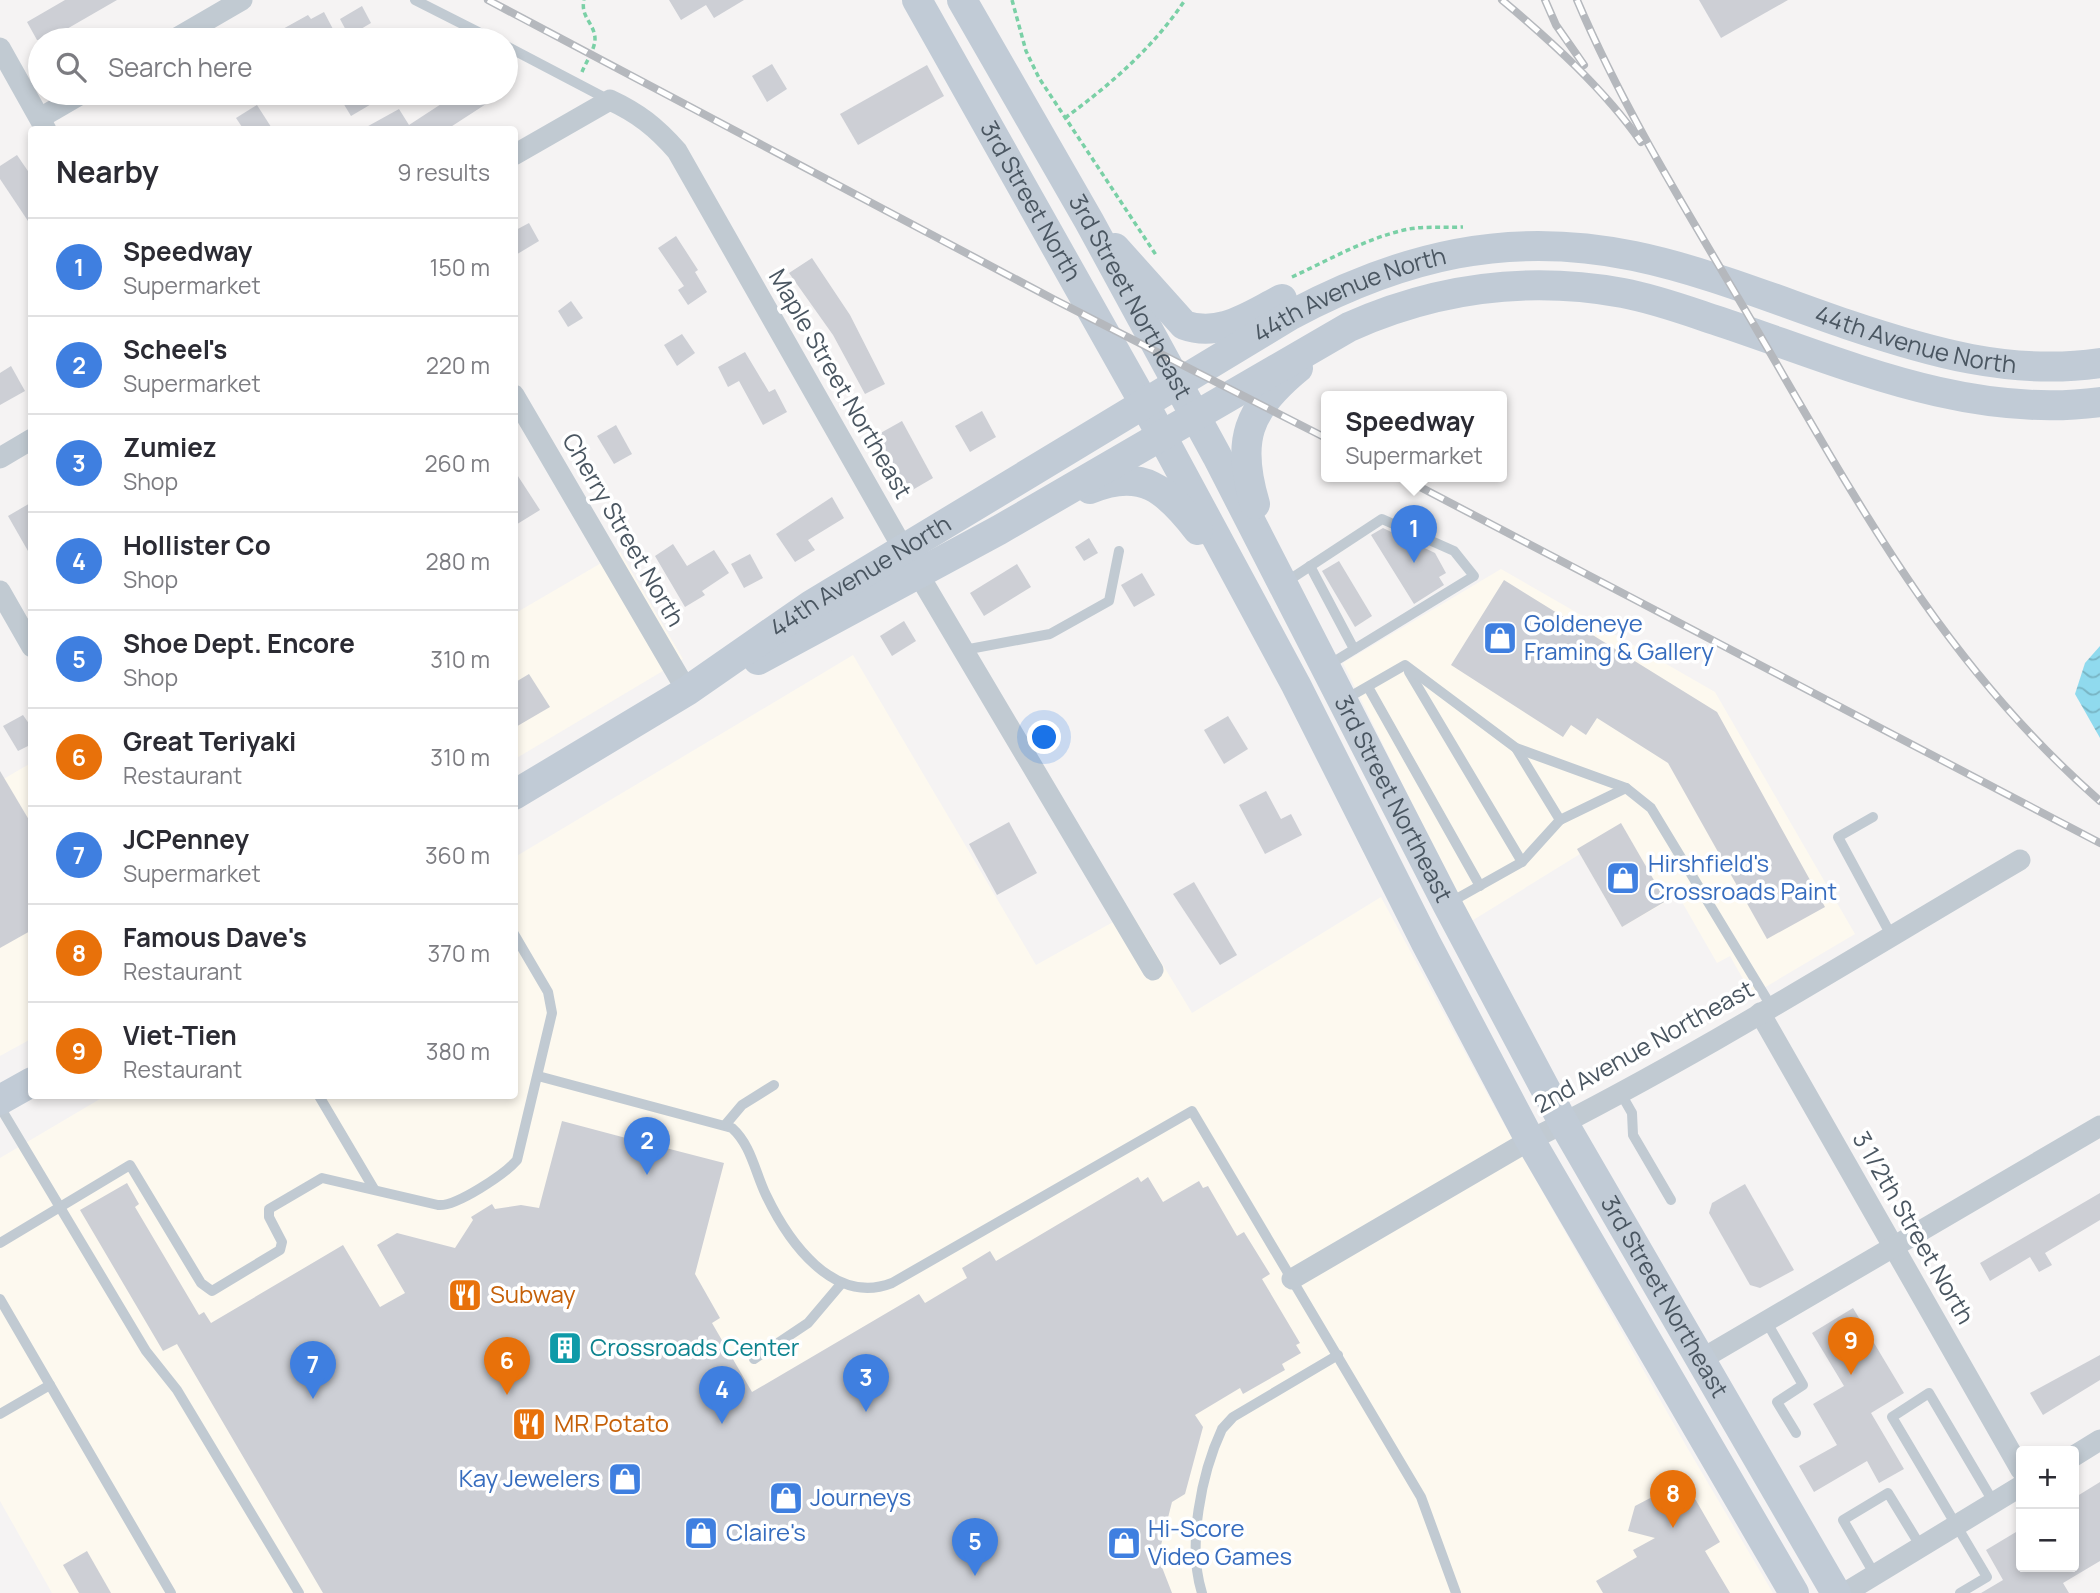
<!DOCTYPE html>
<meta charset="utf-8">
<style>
body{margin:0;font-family:Manrope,sans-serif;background:#f2f2f3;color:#2b2b33}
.controls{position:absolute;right:21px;bottom:21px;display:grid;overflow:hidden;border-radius:7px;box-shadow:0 4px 10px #0003}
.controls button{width:63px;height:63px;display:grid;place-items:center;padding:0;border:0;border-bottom:2px solid #e1e1e2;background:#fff;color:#2b2b33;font:35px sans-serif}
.you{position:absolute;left:1045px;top:738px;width:24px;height:24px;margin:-18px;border:5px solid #fff;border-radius:50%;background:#1a73e8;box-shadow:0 0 0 10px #1a73e833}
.badge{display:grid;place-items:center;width:46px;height:46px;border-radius:50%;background:#1a73e8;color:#fff;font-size:23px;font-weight:700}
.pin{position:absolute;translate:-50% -58px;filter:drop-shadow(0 2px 4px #0008)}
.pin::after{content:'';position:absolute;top:37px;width:24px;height:21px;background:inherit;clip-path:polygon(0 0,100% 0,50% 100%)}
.popup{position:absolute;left:1321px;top:391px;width:186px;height:91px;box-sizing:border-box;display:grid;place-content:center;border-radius:7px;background:#fff;filter:drop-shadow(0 2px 5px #0005);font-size:23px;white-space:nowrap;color:#7c7c81}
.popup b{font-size:26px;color:#2b2b33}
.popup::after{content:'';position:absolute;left:50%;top:100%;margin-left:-14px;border:14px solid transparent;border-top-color:#fff}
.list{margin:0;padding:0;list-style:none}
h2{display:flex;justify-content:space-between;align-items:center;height:91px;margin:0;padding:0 28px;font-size:30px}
h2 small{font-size:23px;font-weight:400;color:#7c7c81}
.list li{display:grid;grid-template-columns:46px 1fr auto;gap:21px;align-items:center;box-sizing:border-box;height:98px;padding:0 28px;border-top:2px solid #e1e1e2}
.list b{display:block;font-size:26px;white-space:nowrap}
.list p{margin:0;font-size:23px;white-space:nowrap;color:#7c7c81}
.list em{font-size:23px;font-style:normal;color:#7c7c81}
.icon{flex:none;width:38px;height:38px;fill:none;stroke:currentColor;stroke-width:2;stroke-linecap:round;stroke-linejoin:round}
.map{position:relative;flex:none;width:2100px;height:1593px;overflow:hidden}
.search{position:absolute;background:#fff;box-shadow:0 4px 10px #0003;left:28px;top:28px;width:490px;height:77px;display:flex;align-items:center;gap:18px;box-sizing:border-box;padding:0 24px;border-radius:38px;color:#7c7c81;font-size:26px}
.panel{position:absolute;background:#fff;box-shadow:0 4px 10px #0003;left:28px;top:126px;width:490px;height:973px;border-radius:7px}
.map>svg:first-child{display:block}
</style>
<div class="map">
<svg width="2100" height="1593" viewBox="0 0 2100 1593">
<defs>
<pattern id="water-waves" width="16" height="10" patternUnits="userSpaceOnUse" patternTransform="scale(1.75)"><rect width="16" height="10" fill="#90daee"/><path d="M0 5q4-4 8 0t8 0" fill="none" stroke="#78b4c4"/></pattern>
</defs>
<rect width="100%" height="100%" fill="#f5f3f3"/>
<g fill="#fdf9ef">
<path d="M620 552 683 659 515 759 514 614Z"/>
<path d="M1501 569 1715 692 1855 934 1752 995 1730 956 1717 963 1678 895 1622 927 1580 854 1470 922 1343 663Z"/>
<path d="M853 655 1036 965 1131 912 1192 1013 1381 897 1495 1108 1688 1449 1773 1593H52L0 1501V1158L105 1096H514L515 857Z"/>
<path d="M31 763V1039L0 1056V781Z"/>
</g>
<path fill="url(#water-waves)" d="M2100 646V738L2075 694 2085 663Z"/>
<g fill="#cdcfd5">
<path d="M65 0H117L65 30 72 40H37L27 22Z"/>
<path d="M669 0H744L714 18 706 5 681 20Z"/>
<path d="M1699 0H1788L1721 38Z"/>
<path d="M362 6 371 23 349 36 340 19Z"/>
<path d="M324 12 334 31 318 40H263L308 15 311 19Z"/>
<path d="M772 64 787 89 767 102 752 76Z"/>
<path d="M927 65 944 96 858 145 840 114Z"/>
<path d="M337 93H390L351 116Z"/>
<path d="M458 93H503L446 130H361L399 109 409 125Z"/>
<path d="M257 105 273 130H244L236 118Z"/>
<path d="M17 155 32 177V227L0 179V166Z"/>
<path d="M529 223 539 241 514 256V231Z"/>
<path d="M676 236 698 270 695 272 707 292 688 305 678 290 684 286 658 248Z"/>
<path d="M812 258 850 315 885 384 865 394 833 335 789 273Z"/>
<path d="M571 301 583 318 568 327 558 311Z"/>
<path d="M682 334 695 353 677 366 664 345Z"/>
<path d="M745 352 769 392 775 389 787 412 763 425 739 381 728 387 718 367Z"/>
<path d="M11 366 25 391 0 405V373Z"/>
<path d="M982 411 996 437 970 452 955 426Z"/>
<path d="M902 421 933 478 909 492 877 435Z"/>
<path d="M616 425 632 454 614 464 597 436Z"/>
<path d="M514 470 540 510 514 526Z"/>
<path d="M832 497 844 518 808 540 815 550 795 562 776 534Z"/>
<path d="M32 502V558L8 516Z"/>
<path d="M1383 528 1435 553 1446 573 1439 577 1444 585 1414 604 1371 535Z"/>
<path d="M1089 538 1098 553 1084 561 1075 547Z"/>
<path d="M673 544 687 566 714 550 729 573 702 591 705 595 685 607 655 556Z"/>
<path d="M750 554 763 578 744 588 731 564Z"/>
<path d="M1339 561 1372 616 1355 627 1322 571Z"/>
<path d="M1017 564 1031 587 984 616 970 593Z"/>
<path d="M1142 573 1155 595 1134 607 1121 585Z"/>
<path d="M1504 580 1717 712 1825 907 1767 939 1668 763 1597 718 1586 735 1571 725 1563 737 1451 665Z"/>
<path d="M904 621 916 641 892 656 880 636Z"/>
<path d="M529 674 550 707 514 728V683Z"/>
<path d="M23 715 32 728V744L18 751 3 726Z"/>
<path d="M1228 716 1248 749 1224 764 1204 730Z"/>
<path d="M0 771 32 825V930L0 948Z"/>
<path d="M1266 791 1281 819 1291 814 1302 835 1265 854 1239 805Z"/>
<path d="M1009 822 1037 873 997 895 969 844Z"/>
<path d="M1621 823 1666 901 1622 927 1577 849Z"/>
<path d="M1194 882 1237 955 1220 965 1173 894Z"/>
<path d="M562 1121 626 1138 628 1130 664 1139 662 1147 724 1163 695 1274 720 1318 712 1323 752 1392 919 1294 925 1303 967 1278 962 1268 990 1251 996 1261 1138 1177 1141 1182 1148 1177 1163 1202 1199 1181 1203 1188 1208 1186 1237 1236 1244 1232 1270 1274 1262 1279 1300 1343 1296 1345 1301 1353 1282 1364 1285 1370 1243 1394 1240 1388 1195 1415 1203 1427 1185 1494 1172 1502 1158 1557 1172 1593H323L177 1344 163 1351 80 1210 127 1183 139 1204 135 1207 199 1315 204 1312 211 1323 343 1245 380 1307 405 1293 377 1245 397 1233 455 1248 473 1220 471 1217 492 1204 495 1209 521 1205 539 1208Z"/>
<path d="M1745 1184 1794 1270 1760 1288 1750 1285 1709 1213 1712 1203Z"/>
<path d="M2100 1193V1220L2045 1253 2052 1265 2039 1272 2030 1257 1990 1281 1980 1263Z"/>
<path d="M1853 1308 1904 1393 1871 1413 1904 1469 1879 1483 1867 1461 1814 1492 1799 1466 1837 1445 1813 1404 1844 1386 1812 1333Z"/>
<path d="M2100 1355V1380L2043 1415 2030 1393Z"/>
<path d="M2100 1482V1561L2063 1583 2069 1593H1981L2003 1580 1986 1550 2021 1529V1567H2074V1498Z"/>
<path d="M1677 1484 1687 1502 1694 1497 1720 1542 1705 1551 1730 1593H1603L1596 1581 1637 1557 1633 1550 1655 1538 1628 1531 1635 1506Z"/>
<path d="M87 1551 111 1593H79L63 1565Z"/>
</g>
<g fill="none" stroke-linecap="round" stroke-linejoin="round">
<g stroke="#7ad0a6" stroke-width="3.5" stroke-dasharray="5 3.5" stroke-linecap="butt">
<path d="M1012 0 1026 51 1039 78 1156 255"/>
<path d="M582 72C586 62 595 49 595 39 595 24 580 17 584 0"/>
<path d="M1065 118C1111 84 1153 48 1185 0"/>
<path d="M1292 277C1329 260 1368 237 1409 229 1427 226 1445 228 1463 227"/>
<path d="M1166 1529 1182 1533"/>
</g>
<g stroke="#c1cad2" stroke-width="10">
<path d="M415 0 494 40"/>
<path d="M506 46 609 100"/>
<path d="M1310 566 1354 649"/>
<path d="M1286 582 1382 519 1454 551 1474 576 1327 666"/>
<path d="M964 650 1050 634 1109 601 1119 551"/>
<path d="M1409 672 1522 862"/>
<path d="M1368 687 1480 886"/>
<path d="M1344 700 1405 665 1516 748 1626 788 1651 808 1771 1006"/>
<path d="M1516 748 1560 820"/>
<path d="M1873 817 1838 837 1891 935"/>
<path d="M1449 903 1522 862 1560 820 1626 788"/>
<path d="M538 1076 732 1128C751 1145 755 1172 766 1195 788 1241 833 1306 892 1283L1192 1111 1421 1497 1456 1593"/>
<path d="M1620 1092 1632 1113 1633 1135 1671 1200"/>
<path d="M319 1096 374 1189"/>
<path d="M0 1107 146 1351 177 1390 299 1593"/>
<path d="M726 1124 742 1105 774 1085"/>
<path d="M0 1243 130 1165 201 1283 212 1291 280 1250 282 1242 269 1217V1209L322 1178 438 1205C456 1207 505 1174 517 1160L552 1013 548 992 514 934"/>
<path d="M0 1299 171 1593"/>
<path d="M1766 1321 1803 1385 1777 1402 1796 1433"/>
<path d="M754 1359 808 1323 841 1284"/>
<path d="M0 1414 50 1385"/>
<path d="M1875 1575 1843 1520 1888 1493 1921 1547"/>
<path d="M1202 1593C1187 1546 1201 1474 1222 1429L1233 1417 1338 1355"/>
<path d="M1960 1593 1987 1577 1892 1417 1929 1393 1994 1503"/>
</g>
<g stroke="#c1cad2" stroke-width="21">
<path d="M173 40 242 0"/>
<path d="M0 48 46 130"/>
<path d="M40 118 83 93"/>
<path d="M514 155 610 100C638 113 656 127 677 151L904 550 1153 970"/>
<path d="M514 395 687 691"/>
<path d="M0 458 32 439"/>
<path d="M0 591 32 647"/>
<path d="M1760 1013 2021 1470"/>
<path d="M1292 1279 1530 1140C1698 1056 1858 955 2020 860"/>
<path d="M1700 1360 2100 1126"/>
<path d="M2074 1456 2100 1440"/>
<path d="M1845 1593 2021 1486"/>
</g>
<g stroke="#c1cbd6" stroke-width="30">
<path id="s1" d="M917 0 1144 403 1296 685 1426 943 1530 1140 1794 1593"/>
<path id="s2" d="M962 0 1089 221 1217 456 1447 904 1564 1124 1836 1593"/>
<path d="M1115 248 1184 325C1220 338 1250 315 1282 299"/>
<path d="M1090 489C1142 467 1167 490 1198 530"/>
<path d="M1255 504C1236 440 1247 410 1298 368"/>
<path d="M758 660 999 530 1349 327C1436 288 1529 276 1623 293 1655 299 1685 310 1715 320 1839 361 1966 420 2100 402"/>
<path id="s3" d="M514 795 687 691 811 605 1291 315C1402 256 1508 230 1634 256 1706 271 1776 300 1846 324 1929 352 2011 376 2100 363"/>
<path d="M0 1100 32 1082"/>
</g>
<g stroke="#b5b8bd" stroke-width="8">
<g id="rail">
<path d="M488 0 1055 300 1326 438"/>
<path d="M1502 0C1551 41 1604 89 1641 142"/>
<path d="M1545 0 1556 25 1584 65"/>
<path d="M1577 0C1625 113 1692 219 1754 325 1857 501 1943 664 2100 801"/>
<path d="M1401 477 2100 843"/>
</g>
</g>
<use href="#rail" stroke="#fff" stroke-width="5" stroke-dasharray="16" stroke-linecap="butt"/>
</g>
<defs>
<g id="shop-square" transform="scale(1.75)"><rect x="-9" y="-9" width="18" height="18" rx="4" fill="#3f7fe0" stroke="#fff"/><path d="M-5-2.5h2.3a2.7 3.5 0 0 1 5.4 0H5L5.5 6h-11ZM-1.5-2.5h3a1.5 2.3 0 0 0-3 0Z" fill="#fff"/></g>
<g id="restaurant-square" transform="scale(1.75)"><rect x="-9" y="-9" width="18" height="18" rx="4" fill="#e8710a" stroke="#fff"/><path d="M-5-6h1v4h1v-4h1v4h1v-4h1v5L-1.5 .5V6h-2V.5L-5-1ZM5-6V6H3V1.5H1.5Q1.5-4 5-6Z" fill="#fff"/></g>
<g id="building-square" transform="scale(1.75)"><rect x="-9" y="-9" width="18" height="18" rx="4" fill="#0f9aa8" stroke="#fff"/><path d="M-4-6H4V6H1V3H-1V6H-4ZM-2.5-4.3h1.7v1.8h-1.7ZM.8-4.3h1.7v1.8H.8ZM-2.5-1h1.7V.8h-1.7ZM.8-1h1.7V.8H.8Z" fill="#fff"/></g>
</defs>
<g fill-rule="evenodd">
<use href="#shop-square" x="1500" y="638"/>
<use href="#shop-square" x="1623" y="878"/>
<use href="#restaurant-square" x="465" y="1295"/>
<use href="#building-square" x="565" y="1348"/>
<use href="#restaurant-square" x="529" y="1424"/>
<use href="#shop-square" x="625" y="1479"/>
<use href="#shop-square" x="786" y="1498"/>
<use href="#shop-square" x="701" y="1533"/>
<use href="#shop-square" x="1124" y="1543"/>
</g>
<g text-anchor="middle" stroke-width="7" stroke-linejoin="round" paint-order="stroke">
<g font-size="24" fill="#4a5661" stroke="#fff">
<text dy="8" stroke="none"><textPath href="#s1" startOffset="231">3rd Street North</textPath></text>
<text dy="8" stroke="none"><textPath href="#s2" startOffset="341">3rd Street Northeast</textPath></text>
<text dy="8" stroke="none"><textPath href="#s3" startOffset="976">44th Avenue North</textPath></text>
<text dy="8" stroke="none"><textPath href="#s3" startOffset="1564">44th Avenue North</textPath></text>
<text transform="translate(840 384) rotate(60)" y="8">Maple Street Northeast</text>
<text transform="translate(623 530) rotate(60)" y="8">Cherry Street North</text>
<text dy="8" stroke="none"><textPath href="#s3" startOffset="410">44th Avenue North</textPath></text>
<text dy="8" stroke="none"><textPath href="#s2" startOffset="908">3rd Street Northeast</textPath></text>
<text transform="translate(1644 1047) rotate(-29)" y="8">2nd Avenue Northeast</text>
<text transform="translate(1913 1228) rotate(60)" y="8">3 1/2th Street North</text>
<text dy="8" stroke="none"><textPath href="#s2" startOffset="1475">3rd Street Northeast</textPath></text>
</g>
<g font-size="24" fill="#366cbe" stroke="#fff" text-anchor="start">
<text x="1524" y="632">Goldeneye<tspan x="1524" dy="28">Framing &amp; Gallery</tspan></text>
<text x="1648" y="872">Hirshfield's<tspan x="1648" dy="28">Crossroads Paint</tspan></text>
<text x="600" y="1487" text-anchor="end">Kay Jewelers</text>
<text x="810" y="1506">Journeys</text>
<text x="1148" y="1537">Hi-Score<tspan x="1148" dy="28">Video Games</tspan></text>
<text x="726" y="1541">Claire's</text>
</g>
<g font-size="24" fill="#c56008" stroke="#fff" text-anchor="start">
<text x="490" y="1303">Subway</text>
<text x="554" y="1432">MR Potato</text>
</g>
<g font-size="24" fill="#0d838f" stroke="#fff" text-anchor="start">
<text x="590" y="1356">Crossroads Center</text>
</g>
</g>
</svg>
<div class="controls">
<button>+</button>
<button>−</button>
</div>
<div class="you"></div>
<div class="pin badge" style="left:1414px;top:563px;background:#3f7fe0">1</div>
<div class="popup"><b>Speedway</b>Supermarket</div>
<div class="pin badge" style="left:647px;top:1175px;background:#3f7fe0">2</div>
<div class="pin badge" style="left:866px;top:1412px;background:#3f7fe0">3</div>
<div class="pin badge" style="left:722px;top:1424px;background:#3f7fe0">4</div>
<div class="pin badge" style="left:975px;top:1576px;background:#3f7fe0">5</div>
<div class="pin badge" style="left:507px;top:1395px;background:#e8710a">6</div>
<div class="pin badge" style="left:313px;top:1399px;background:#3f7fe0">7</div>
<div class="pin badge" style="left:1673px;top:1528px;background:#e8710a">8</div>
<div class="pin badge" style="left:1851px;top:1375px;background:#e8710a">9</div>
<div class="search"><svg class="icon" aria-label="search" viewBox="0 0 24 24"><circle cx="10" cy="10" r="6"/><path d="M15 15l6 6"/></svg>Search here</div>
<section class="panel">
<h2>Nearby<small>9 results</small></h2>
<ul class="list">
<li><span class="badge" style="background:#3f7fe0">1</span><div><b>Speedway</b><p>Supermarket</p></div><em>150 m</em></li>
<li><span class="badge" style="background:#3f7fe0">2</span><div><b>Scheel's</b><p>Supermarket</p></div><em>220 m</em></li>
<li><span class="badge" style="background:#3f7fe0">3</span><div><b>Zumiez</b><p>Shop</p></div><em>260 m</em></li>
<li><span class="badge" style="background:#3f7fe0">4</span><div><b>Hollister Co</b><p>Shop</p></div><em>280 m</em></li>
<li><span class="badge" style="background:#3f7fe0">5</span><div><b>Shoe Dept. Encore</b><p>Shop</p></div><em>310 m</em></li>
<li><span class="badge" style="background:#e8710a">6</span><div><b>Great Teriyaki</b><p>Restaurant</p></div><em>310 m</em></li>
<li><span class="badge" style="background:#3f7fe0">7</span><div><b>JCPenney</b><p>Supermarket</p></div><em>360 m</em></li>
<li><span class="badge" style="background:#e8710a">8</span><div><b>Famous Dave's</b><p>Restaurant</p></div><em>370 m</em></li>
<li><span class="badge" style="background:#e8710a">9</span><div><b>Viet-Tien</b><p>Restaurant</p></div><em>380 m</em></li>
</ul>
</section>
</div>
